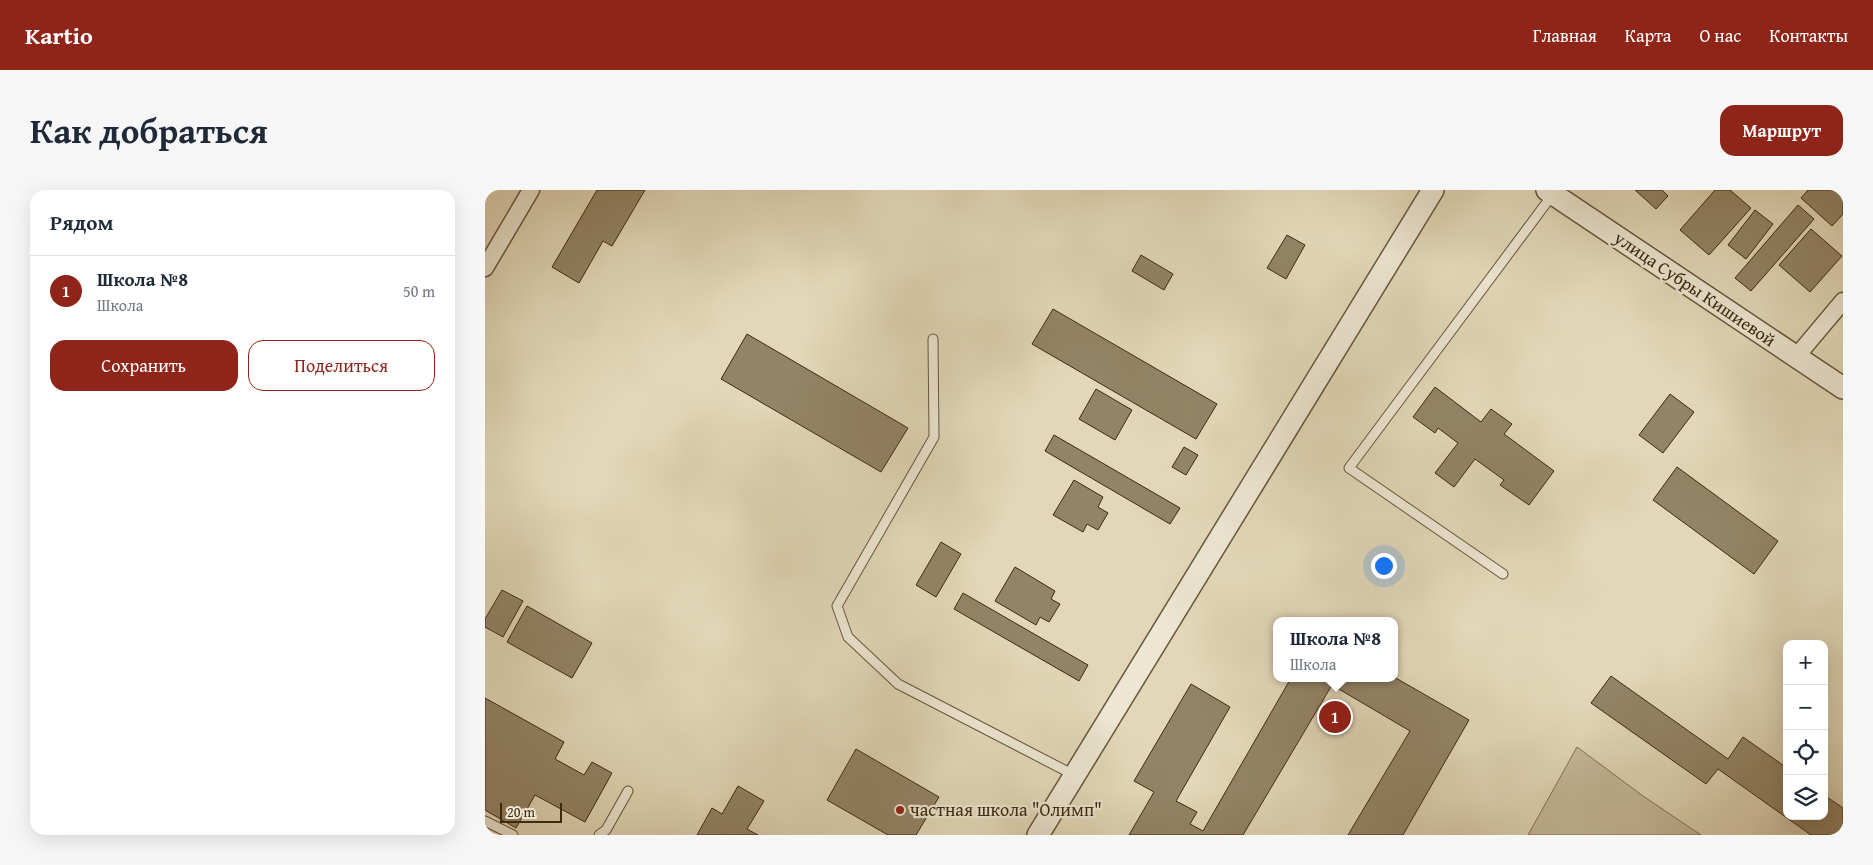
<!DOCTYPE html>
<html lang="ru">
<meta charset="utf-8">
<style>
body{margin:0;font-family:"Gentium Book Plus",serif;background:#f6f6f7;color:#1f2937}
.controls{position:absolute;right:15px;bottom:15px;display:grid;overflow:hidden;border-radius:10px;box-shadow:0 5px 20px #0002}
.controls button{width:45px;height:45px;display:grid;place-items:center;padding:0;border:0;border-bottom:1px solid #e0e1e3;background:#fff;color:#1f2937;font:25px sans-serif}
.scale{position:absolute;left:15px;bottom:12px;width:62px;box-sizing:border-box;padding-left:5px;border:2px solid #3d2a0f;border-top:0;font-size:14px;line-height:18px;white-space:nowrap;color:#3d2a0f;-webkit-text-stroke:4px #ece6d2;paint-order:stroke}
.you{position:absolute;left:898px;top:375px;width:18px;height:18px;margin:-12px;border:4px solid #fff;border-radius:50%;background:#1a73e8;box-shadow:0 0 0 8px #1a73e833}
.badge{display:grid;place-items:center;width:32px;height:32px;border-radius:50%;background:#8f2418;color:#fff;font-size:16px;font-weight:700}
.pin{position:absolute;translate:-50% -50%;border:2px solid #fff;box-shadow:0 1px 5px #0006}
.popup{position:absolute;left:788px;top:427px;width:125px;height:65px;box-sizing:border-box;display:grid;place-content:center;border-radius:10px;background:#fff;filter:drop-shadow(0 1px 4px #0005);font-size:16px;white-space:nowrap;color:#747a83}
.popup b{font-size:19px;color:#1f2937}
.popup::after{content:'';position:absolute;left:50%;top:100%;margin-left:-10px;border:10px solid transparent;border-top-color:#fff}
.list{margin:0;padding:0;list-style:none}
h2{display:flex;justify-content:space-between;align-items:center;height:65px;margin:0;padding:0 20px;font-size:21px}
h2 small{font-size:16px;font-weight:400;color:#747a83}
.list li{display:grid;grid-template-columns:32px 1fr auto;gap:15px;align-items:center;box-sizing:border-box;height:70px;padding:0 20px;border-top:1px solid #e0e1e3}
.list b{display:block;font-size:19px;white-space:nowrap}
.list p{margin:0;font-size:16px;white-space:nowrap;color:#747a83}
.list em{font-size:16px;font-style:normal;color:#747a83}
.actions{display:flex;gap:10px;padding:15px 20px}
.actions a{flex:1;padding:11px 0;border:1px solid #8f2418;border-radius:15px;text-align:center;font-size:18px;color:#8f2418}
.actions .main{background:#8f2418;color:#fff}
.icon{flex:none;width:28px;height:28px;fill:none;stroke:currentColor;stroke-width:2;stroke-linecap:round;stroke-linejoin:round}
.map{position:relative;flex:none;width:1358px;height:645px;overflow:hidden;border-radius:15px}
header{display:flex;align-items:center;gap:30px;box-sizing:border-box;height:70px;padding:0 25px;background:#8f2418;color:#fff}
header strong{font-size:24px}
nav{display:flex;gap:28px;margin-inline-start:auto;font-size:18px}
.intro{display:flex;align-items:center;justify-content:space-between;box-sizing:border-box;height:120px;padding:0 30px}
h1{margin:0;font-size:35px}
.button{padding:12px 22px;border-radius:15px;background:#8f2418;color:#fff;font-size:18px;font-weight:700}
main{display:flex;gap:30px;padding:0 30px}
aside{flex:1;background:#fff;border-radius:15px;box-shadow:0 5px 20px #0002}
.map>svg:first-child{display:block}
</style>
<header>
<strong>Kartio</strong>
<nav><a>Главная</a><a>Карта</a><a>О нас</a><a>Контакты</a></nav>
</header>
<div class="intro"><h1>Как добраться</h1><a class="button">Маршрут</a></div>
<main>
<aside>
<h2>Рядом<small></small></h2>
<ul class="list">
<li><span class="badge">1</span><div><b>Школа №8</b><p>Школа</p></div><em>50 m</em></li>
</ul>
<div class="actions"><a class="main">Сохранить</a><a>Поделиться</a></div>
</aside>
<div class="map">
<svg width="1358" height="645" viewBox="0 0 1358 645">
<rect width="100%" height="100%" fill="#e2d8b9"/>
<filter id="stains"><feTurbulence type="fractalNoise" baseFrequency=".004" numOctaves="4"/><feColorMatrix values="0 0 0 0 .2 0 0 0 0 .09 0 0 0 0 .02 0 0 0 .5 -.17"/></filter>
<radialGradient id="worn" r=".72"><stop offset=".6" stop-color="#630" stop-opacity="0"/><stop offset="1" stop-color="#630" stop-opacity=".3"/></radialGradient>
<path fill="#c6ba9c" stroke="#827256" d="M1092 557 1158 606 1216 645H1043Z"/>
<g fill="#938467" stroke="#3d2a0f">
<path d="M112 0H160L127 56 118 51 94 93 67 77Z"/>
<path d="M1150 0H1177L1183 6 1171 19Z"/>
<path d="M1230 0H1245L1266 18 1224 65 1195 40Z"/>
<path d="M1323 0H1358V24L1347 36 1316 8Z"/>
<path d="M1313 15 1329 29 1266 101 1250 88Z"/>
<path d="M1270 20 1288 34 1261 69 1243 55Z"/>
<path d="M1326 39 1357 66 1325 102 1294 75Z"/>
<path d="M802 45 820 55 801 89 782 78Z"/>
<path d="M656 65 688 84 679 100 647 81Z"/>
<path d="M568 119 732 214 711 249 547 154Z"/>
<path d="M262 144 423 238 396 282 236 189Z"/>
<path d="M950 197 996 232 1006 219 1027 234 1019 244 1069 281 1044 315 1015 295 1019 290 990 269 969 297 950 283 973 253 953 238 950 243 928 227Z"/>
<path d="M611 199 647 220 630 250 594 229Z"/>
<path d="M1185 204 1209 222 1178 263 1154 245Z"/>
<path d="M569 245 695 318 685 334 560 261Z"/>
<path d="M699 257 713 265 701 285 687 277Z"/>
<path d="M1192 277 1293 351 1269 384 1168 310Z"/>
<path d="M589 290 618 307 613 317 623 323 613 340 602 334 598 342 568 325Z"/>
<path d="M456 352 476 364 451 407 431 395Z"/>
<path d="M530 377 570 401 566 409 575 414 564 432 555 427 551 435 510 411Z"/>
<path d="M17 400 38 411 18 447 0 437V429Z"/>
<path d="M478 403 603 475 594 491 469 419Z"/>
<path d="M42 416 107 453 87 488 22 452Z"/>
<path d="M1126 486 1243 569 1258 547 1302 578V626H1339V605L1358 618V645H1326L1233 579 1221 594 1106 513Z"/>
<path d="M909 487 984 530 918 645H863L925 541 847 495 758 645H644L669 602 649 591 706 494 745 517 691 611 712 622 705 634 718 641 806 488H909Z"/>
<path d="M0 508 79 552 70 569 99 585 107 572 127 583 100 632 50 605 31 638 0 620Z"/>
<path d="M371 559 454 607 431 645H403L342 610Z"/>
<path d="M253 596 279 611 262 639 273 645H212L227 618 237 624Z"/>
</g>
<g fill="none" stroke-linecap="round" stroke-linejoin="round">
<g stroke="#66563a" stroke-width="11">
<g id="service">
<path d="M448 149 449 247 352 416 363 447 413 494 589 585"/>
<path d="M1018 384 864 278 1068 4"/>
<path d="M0 631 28 645"/>
<path d="M114 645 121 640 143 601"/>
</g>
</g>
<g stroke="#66563a" stroke-width="19">
<g id="minor">
<path d="M0 78 46 0"/>
<path d="M1311 167 1358 111"/>
</g>
</g>
<g stroke="#66563a" stroke-width="24">
<g id="tertiary">
<path d="M1062 0 1358 198"/>
<path d="M553 645 948 0"/>
</g>
</g>
<use href="#service" stroke="#ece6d2" stroke-width="9"/>
<use href="#minor" stroke="#ece6d2" stroke-width="16"/>
<use href="#tertiary" stroke="#ece6d2" stroke-width="21"/>
</g>
<circle fill="#8f2418" stroke="#ece6d2" stroke-width="2" cx="415" cy="620" r="5"/>
<g text-anchor="middle" stroke-width="4.5" stroke-linejoin="round" paint-order="stroke">
<g font-size="18" fill="#3d2a0f" stroke="#ece6d2">
<text transform="translate(1210 99) rotate(34)" y="6">улица Субры Кишиевой</text>
</g>
<g font-size="18" fill="#3d2a0f" stroke="#ece6d2" text-anchor="start">
<text x="425" y="626">частная школа "Олимп"</text>
</g>
</g>
<rect width="100%" height="100%" filter="url(#stains)"/>
<rect width="100%" height="100%" fill="url(#worn)"/>
</svg>
<div class="controls">
<button>+</button>
<button>−</button>
<button><svg class="icon" aria-label="locate" viewBox="0 0 24 24"><circle cx="12" cy="12" r="6"/><path d="M12 2v4M12 18v4M2 12h4M18 12h4"/></svg></button>
<button><svg class="icon" aria-label="layers" viewBox="0 0 24 24"><path d="M12 4l9 5-9 5-9-5zM3 14l9 5 9-5"/></svg></button>
</div>
<div class="scale">20 m</div>
<div class="you"></div>
<div class="pin badge" style="left:850px;top:527px">1</div>
<div class="popup"><b>Школа №8</b>Школа</div>
</div>
</main>
